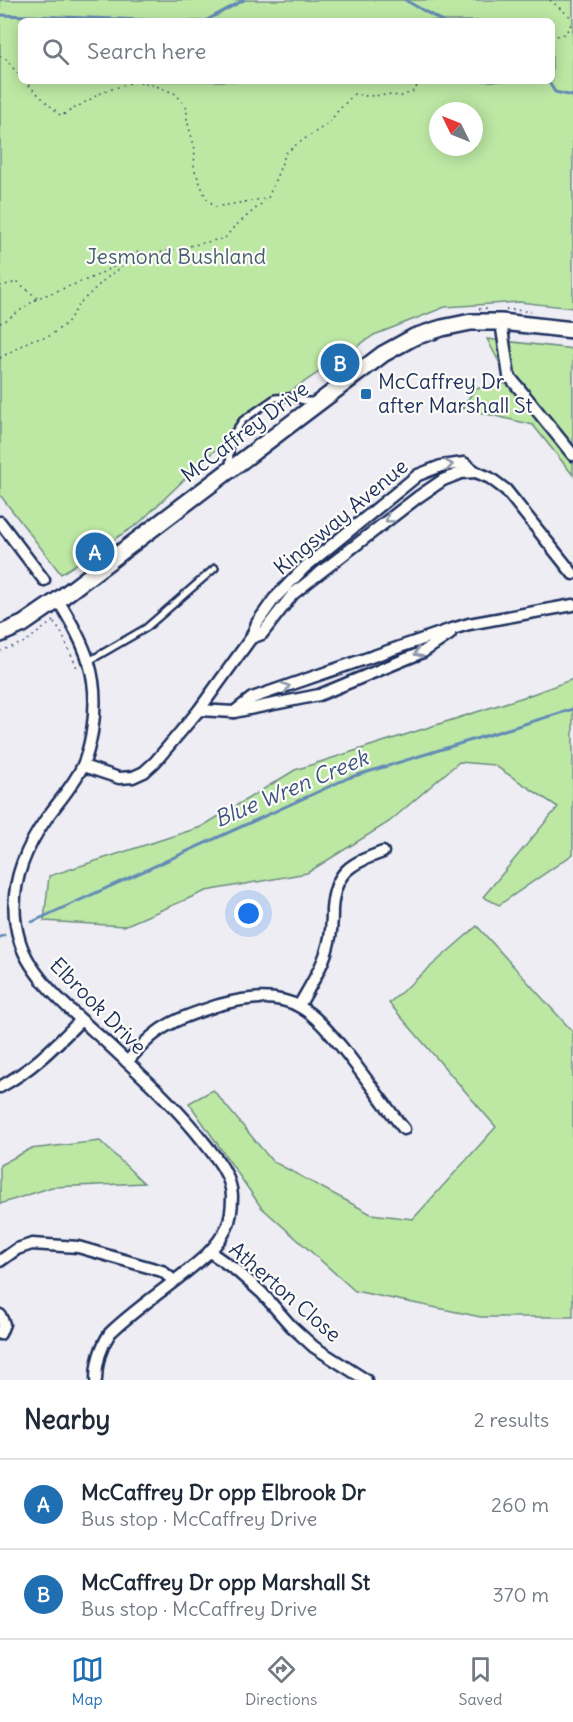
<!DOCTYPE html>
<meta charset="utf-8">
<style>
body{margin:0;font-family:Delius,sans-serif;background:#f2f2f3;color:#1f2937}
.compass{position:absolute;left:429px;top:102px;width:54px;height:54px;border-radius:50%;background:#fff;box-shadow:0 3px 15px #0003;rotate:313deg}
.you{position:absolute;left:249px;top:914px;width:21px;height:21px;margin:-15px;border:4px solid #fff;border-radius:50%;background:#1a73e8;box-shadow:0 0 0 9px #1a73e833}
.badge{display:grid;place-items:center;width:39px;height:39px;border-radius:50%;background:#1f6fb2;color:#fff;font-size:20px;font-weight:700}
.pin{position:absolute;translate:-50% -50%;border:3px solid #fff;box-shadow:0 2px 6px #0006}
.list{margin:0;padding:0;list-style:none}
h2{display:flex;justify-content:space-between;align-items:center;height:78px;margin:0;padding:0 24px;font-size:26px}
h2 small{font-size:20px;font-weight:400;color:#747a83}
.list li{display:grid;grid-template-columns:39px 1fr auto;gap:18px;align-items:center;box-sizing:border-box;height:90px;padding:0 24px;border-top:2px solid #e0e1e3}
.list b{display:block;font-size:22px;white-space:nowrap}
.list p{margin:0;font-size:20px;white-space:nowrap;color:#747a83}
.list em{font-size:20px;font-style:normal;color:#747a83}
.icon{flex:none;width:33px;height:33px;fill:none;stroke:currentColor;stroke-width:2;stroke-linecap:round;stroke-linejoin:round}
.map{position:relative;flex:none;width:573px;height:1380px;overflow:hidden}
.search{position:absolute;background:#fff;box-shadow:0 3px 15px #0003;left:18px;right:18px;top:18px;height:66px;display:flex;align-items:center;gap:15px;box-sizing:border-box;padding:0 21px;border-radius:9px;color:#747a83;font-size:22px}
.sheet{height:258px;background:#fff}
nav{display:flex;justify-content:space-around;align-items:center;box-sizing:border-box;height:84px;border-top:2px solid #e0e1e3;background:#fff;font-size:16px;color:#747a83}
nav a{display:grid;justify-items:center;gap:3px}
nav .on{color:#1f6fb2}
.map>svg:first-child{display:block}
</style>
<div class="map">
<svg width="573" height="1380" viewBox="0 0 573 1380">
<rect width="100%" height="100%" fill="#eeedf3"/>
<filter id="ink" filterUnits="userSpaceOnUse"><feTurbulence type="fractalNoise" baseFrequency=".0167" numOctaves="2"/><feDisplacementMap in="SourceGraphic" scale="12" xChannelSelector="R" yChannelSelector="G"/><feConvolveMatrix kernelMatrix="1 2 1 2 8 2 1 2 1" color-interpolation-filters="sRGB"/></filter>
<g filter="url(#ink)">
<g fill="#bde8a4" stroke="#6c8c81" stroke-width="1.5" fill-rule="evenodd">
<path d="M0 0H573V308L519 302 445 307 374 335 242 424 138 524 61 574 0 495ZM21 21H552V81H21ZM438 111H474V147H438Z"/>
<path d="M487 339 573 349V475L533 425 462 408 475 389 510 383Z"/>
<path d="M573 679V854L499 905 483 897 558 807 494 765 459 762 389 822 307 873 206 891 124 926 44 921 49 876 201 827 295 770 530 695Z"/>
<path d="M477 926 573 1032V1317H481L355 1291 261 1207 189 1103 213 1090 272 1161 371 1214 413 1219 496 1127 389 1003Z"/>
<path d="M100 1141 144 1183 52 1187 0 1204V1165L30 1149Z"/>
</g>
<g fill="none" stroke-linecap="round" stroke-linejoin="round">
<g stroke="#648ab6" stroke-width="3">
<path d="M405 0 442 21"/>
<path d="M0 15 175 21"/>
<path d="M205 21 244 0"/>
<path d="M548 81 555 92 573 96"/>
<path d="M32 922 348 778 573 709"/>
<path d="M0 937 4 935"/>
</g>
<g stroke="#1b2f5e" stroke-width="10">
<g id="service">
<path d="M229 467 231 437 243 420 275 398 289 397 305 401H313"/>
<path d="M89 661 146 628 215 568"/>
</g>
</g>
<g stroke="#1b2f5e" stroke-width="15">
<g id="minor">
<path d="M501 322 509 376 573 455"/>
<path d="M0 522 44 580"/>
<path d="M58 600C86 647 101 676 92 732 90 743 87 757 82 767 73 786 58 802 46 819 20 856 6 898 20 942 32 981 79 1017 108 1044 141 1075 175 1105 203 1141 216 1157 231 1175 232 1196 232 1206 231 1218 227 1227 216 1250 196 1264 177 1279 154 1297 131 1313 110 1333 100 1348 96 1362 96 1380"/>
<path d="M251 638 262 634 293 594 308 582 418 497 443 480 461 473 476 472"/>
<path d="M199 710 234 712 319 695 423 652 450 634"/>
<path d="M234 712 252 698 449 630 469 624 573 605"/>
<path d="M83 766 119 778 133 777 144 772 155 762 199 710 251 638 257 623 274 599 305 567 418 475 441 466 464 463 476 472 490 478 506 490 573 574"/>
<path d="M299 1006C310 986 324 965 329 942 332 931 332 921 332 909 335 871 350 864 383 852"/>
<path d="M127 1062C136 1052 145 1041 156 1033 174 1019 198 1012 219 1005 244 998 276 993 300 1007 316 1016 328 1031 340 1045 362 1072 382 1102 404 1129"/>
<path d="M0 1087C33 1069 55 1046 81 1020"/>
<path d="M210 1252 237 1271 262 1293 291 1326 314 1347 366 1380"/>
<path d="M0 1261 17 1249 32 1244 78 1247 162 1271 174 1281"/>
<path d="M0 1315 4 1324 0 1334"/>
</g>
</g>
<g stroke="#1b2f5e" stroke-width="20">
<path id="secondary" d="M0 634 23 624 58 600 383 354 414 337 442 328 471 322H501L573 330"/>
</g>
<g stroke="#1b2f5e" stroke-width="1.5" stroke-dasharray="1.5 4.5" stroke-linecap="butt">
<path d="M550 0 573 19"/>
<path d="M552 44V37L565 34 573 21"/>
<path d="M0 56 6 59 21 78"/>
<path d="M24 81 61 116 103 92 136 81 159 87 176 94 187 108V120L195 149 194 168 206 198 216 207 268 198 286 153 297 144 329 123 337 112 354 94 367 96 387 95 402 96 414 91 420 81"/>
<path d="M0 286 18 282 37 298"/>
<path d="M479 309 489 308"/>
<path d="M506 309 534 312"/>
<path d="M0 323 5 321 38 298 94 277 122 262"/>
<path d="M0 358 31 340 48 337 67 323 80 303 103 281 117 270H120L122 262 134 252 158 253 225 238 233 228 268 198"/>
<path d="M54 623 61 632 78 670"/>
<path d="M0 651 25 642 56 619"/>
</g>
<use href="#service" stroke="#fdfcf7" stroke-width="5"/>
<use href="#minor" stroke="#fdfcf7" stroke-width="10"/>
<use href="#secondary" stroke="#fdfcf7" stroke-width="15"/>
</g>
<defs><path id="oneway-chevron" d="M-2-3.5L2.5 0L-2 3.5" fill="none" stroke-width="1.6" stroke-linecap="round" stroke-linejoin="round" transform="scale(1.5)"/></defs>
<g stroke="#8c96aa">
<use href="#oneway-chevron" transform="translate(449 465) rotate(-9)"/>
<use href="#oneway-chevron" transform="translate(389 519) rotate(143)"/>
<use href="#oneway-chevron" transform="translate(418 653) rotate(155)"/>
<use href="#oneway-chevron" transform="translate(286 687) rotate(-18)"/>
</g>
</g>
<rect fill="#1f6fb2" stroke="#fdfcf7" stroke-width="2" x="360" y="388" width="12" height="12" rx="3"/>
<g text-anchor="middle" stroke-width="4.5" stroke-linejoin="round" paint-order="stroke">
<g font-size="21" fill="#445d70" stroke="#fdfcf7">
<text x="176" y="264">Jesmond Bushland</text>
</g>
<g font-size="21" fill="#1b2f5e" stroke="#fdfcf7" text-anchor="start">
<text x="378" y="389">McCaffrey Dr<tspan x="378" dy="24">after Marshall St</tspan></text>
</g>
<g font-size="21" fill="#1b2f5e" stroke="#fdfcf7">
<text transform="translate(245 432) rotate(-37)" y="7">McCaffrey Drive</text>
<text transform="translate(341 517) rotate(-40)" y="7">Kingsway Avenue</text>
<text transform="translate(98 1006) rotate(45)" y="7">Elbrook Drive</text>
<text transform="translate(285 1292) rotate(41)" y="7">Atherton Close</text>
</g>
<g font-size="22" font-style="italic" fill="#3a5583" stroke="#fdfcf7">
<text transform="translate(291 788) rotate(-23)" y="8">Blue Wren Creek</text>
</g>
</g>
</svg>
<svg class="compass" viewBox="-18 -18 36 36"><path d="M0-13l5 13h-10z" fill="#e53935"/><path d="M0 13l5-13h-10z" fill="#747a83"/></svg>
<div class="you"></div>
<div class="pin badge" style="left:95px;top:552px">A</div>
<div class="pin badge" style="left:340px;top:363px">B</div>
<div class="search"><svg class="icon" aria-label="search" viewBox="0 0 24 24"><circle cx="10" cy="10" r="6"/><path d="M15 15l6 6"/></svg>Search here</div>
</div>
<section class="sheet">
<h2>Nearby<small>2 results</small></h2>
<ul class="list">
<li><span class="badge">A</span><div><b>McCaffrey Dr opp Elbrook Dr</b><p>Bus stop · McCaffrey Drive</p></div><em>260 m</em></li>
<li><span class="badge">B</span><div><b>McCaffrey Dr opp Marshall St</b><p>Bus stop · McCaffrey Drive</p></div><em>370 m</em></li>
</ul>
</section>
<nav>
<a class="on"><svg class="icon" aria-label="map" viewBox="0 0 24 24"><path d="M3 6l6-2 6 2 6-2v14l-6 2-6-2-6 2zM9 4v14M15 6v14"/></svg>Map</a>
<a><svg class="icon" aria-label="directions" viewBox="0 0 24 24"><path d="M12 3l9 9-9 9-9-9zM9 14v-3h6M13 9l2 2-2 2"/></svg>Directions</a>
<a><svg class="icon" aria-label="saved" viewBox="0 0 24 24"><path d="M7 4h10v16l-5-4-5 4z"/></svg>Saved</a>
</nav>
